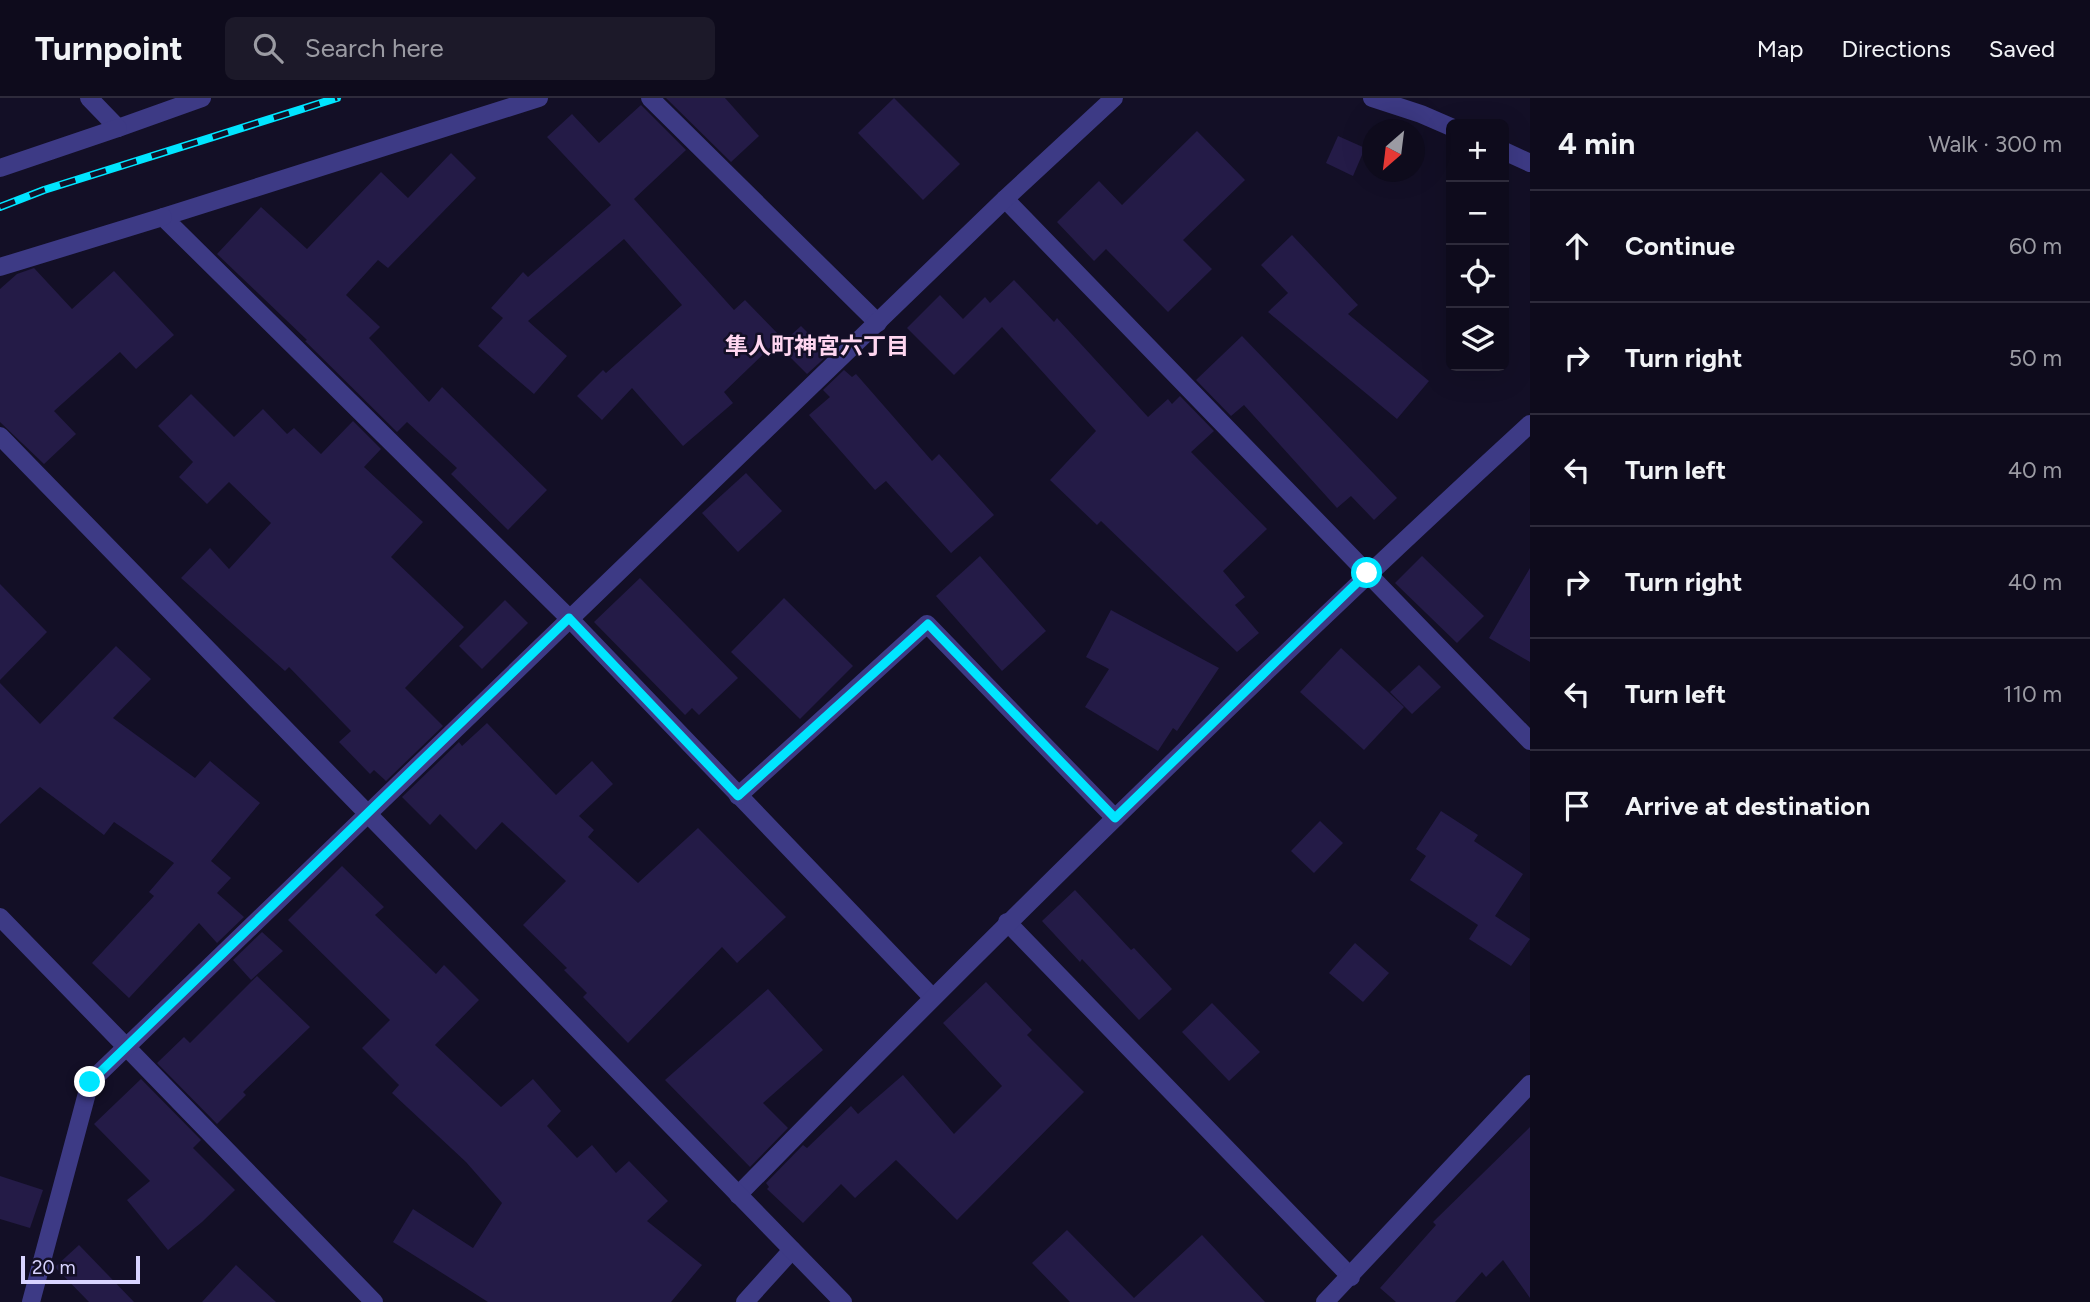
<!DOCTYPE html>
<meta charset="utf-8">
<style>
body{margin:0;font-family:Figtree,"Noto Sans JP",sans-serif;background:#1c1929;color:#f1f3f6}
.controls{position:absolute;right:21px;top:21px;display:grid;overflow:hidden;border-radius:10px;box-shadow:0 7px 28px #0002}
.controls button{width:63px;height:63px;display:grid;place-items:center;padding:0;border:0;border-bottom:2px solid #2e2b3b;background:#0e0b1c;color:#f1f3f6;font:35px sans-serif}
.compass{position:absolute;left:1362px;top:21px;width:63px;height:63px;border-radius:50%;background:#0e0b1c;box-shadow:0 7px 28px #0002;rotate:208deg}
.scale{position:absolute;left:21px;bottom:18px;width:119px;box-sizing:border-box;padding-left:7px;border:4px solid #d9d4ff;border-top:0;font-size:19px;line-height:24px;white-space:nowrap;color:#d9d4ff;-webkit-text-stroke:5px #130f26;paint-order:stroke}
.stop{position:absolute;width:21px;height:21px;margin:-16px;border:5px solid #00e5ff;border-radius:50%;background:#fff}
.stop.end{background:#00e5ff;border-color:#fff;box-shadow:0 2px 7px #0008}
.list{margin:0;padding:0;list-style:none}
h2{display:flex;justify-content:space-between;align-items:center;height:91px;margin:0;padding:0 28px;font-size:30px}
h2 small{font-size:23px;font-weight:400;color:#9b9ba3}
.list li{display:grid;grid-template-columns:46px 1fr auto;gap:21px;align-items:center;box-sizing:border-box;height:112px;padding:0 28px;border-top:2px solid #2e2b3b}
.list b{display:block;font-size:26px;white-space:nowrap}
.list em{font-size:23px;font-style:normal;color:#9b9ba3}
.icon{flex:none;width:38px;height:38px;fill:none;stroke:currentColor;stroke-width:2;stroke-linecap:round;stroke-linejoin:round}
.map{position:relative;flex:none;width:1530px;height:1204px;overflow:hidden}
header{display:flex;align-items:center;gap:42px;box-sizing:border-box;height:98px;padding:0 35px;background:#0e0b1c;border-bottom:2px solid #2e2b3b}
header strong{font-size:33px}
nav{display:flex;gap:38px;margin-inline-start:auto;font-size:24px}
.search{width:490px;height:63px;background:#1c1929;display:flex;align-items:center;gap:18px;box-sizing:border-box;padding:0 24px;border-radius:10px;color:#9b9ba3;font-size:26px}
main{display:flex}
aside{flex:1;background:#0e0b1c}
.map>svg:first-child{display:block}
</style>
<header>
<strong>Turnpoint</strong>
<div class="search"><svg class="icon" aria-label="search" viewBox="0 0 24 24"><circle cx="10" cy="10" r="6"/><path d="M15 15l6 6"/></svg>Search here</div>
<nav><a>Map</a><a>Directions</a><a>Saved</a></nav>
</header>
<main>
<div class="map">
<svg width="1530" height="1204" viewBox="0 0 1530 1204">
<rect width="100%" height="100%" fill="#130f26"/>
<g fill="#241b47">
<path d="M666 0H725L759 38 731 64Z"/>
<path d="M894 0 960 66 923 102 858 35Z"/>
<path d="M641 7 686 52 634 101 734 212 745 202 781 239 724 294 733 305 683 348 632 290 602 322 577 298 603 272 606 275 682 207 624 141 528 223 567 258 534 296 478 248 503 220 491 210 523 174 528 179 611 107 547 39 572 16 599 45Z"/>
<path d="M1197 33 1245 82 1183 142 1212 171 1168 214 1106 151 1094 163 1057 124 1099 83 1122 107Z"/>
<path d="M1338 38 1365 50 1353 78 1326 65Z"/>
<path d="M451 55 476 80 388 170 378 162 346 197 380 229 369 240 429 304 442 289 547 392 508 432 451 376 457 370 407 324 397 334 305 243 307 242 217 156 261 109 307 151 381 74 408 100Z"/>
<path d="M1292 137 1358 207 1348 216 1429 283 1397 321 1268 214 1288 195 1261 167Z"/>
<path d="M34 170 72 211 114 173 174 237 136 271 120 254 54 313 76 336 44 366 0 324V191L17 176Z"/>
<path d="M1014 182 1054 224 1057 220 1148 319 1168 301 1172 306 1180 298 1214 333 1191 354 1267 431 1223 473 1245 499 1235 507 1259 535 1237 554 1101 423 1097 427 1050 382 1096 333 1002 229 954 277 907 230 940 197 963 221 985 199 990 205Z"/>
<path d="M801 228 829 256 807 276 779 248Z"/>
<path d="M1242 238 1397 400 1374 422 1351 398 1337 410 1244 307 1231 318 1196 282Z"/>
<path d="M844 272 852 279 856 276 932 363 939 356 994 417 951 455 886 383 875 392 809 317 830 299 823 292Z"/>
<path d="M191 296 234 339 263 311 287 336 294 330 321 356 353 323 381 351 364 369 423 424 391 459 464 529 405 590 443 628 386 683 374 672 370 676 339 644 351 633 289 569 285 573 181 480 210 450 229 471 271 425 229 384 207 406 179 379 193 364 158 328Z"/>
<path d="M746 375 782 413 738 454 702 415Z"/>
<path d="M980 458 1046 533 1002 573 936 498Z"/>
<path d="M1422 458 1484 518 1457 545 1395 485Z"/>
<path d="M1530 470V564L1489 540Z"/>
<path d="M640 480 738 580 699 617 692 610 685 617 594 524Z"/>
<path d="M0 486 47 534 0 582Z"/>
<path d="M784 500 853 568 800 621 731 554Z"/>
<path d="M505 502 528 525 482 571 459 548Z"/>
<path d="M1111 512 1219 570 1177 633 1173 630 1158 653 1085 609 1109 571 1086 559Z"/>
<path d="M116 548 151 581 113 620 195 680 210 663 260 705 211 763 231 780 217 795 244 819 217 845 199 825 129 900 92 865 154 798 149 794 174 765 114 724 104 737 40 689 0 726V585L40 626Z"/>
<path d="M1341 550 1404 609 1364 652 1300 594Z"/>
<path d="M1419 567 1441 589 1412 616 1390 594Z"/>
<path d="M487 625 556 697 592 663 613 686 579 718 594 732 588 739 638 785 698 730 786 819 737 865 722 849 628 945 583 899 587 895 564 872 567 870 523 827 566 783 502 724 476 752 440 716 430 727 402 699 459 644 462 648Z"/>
<path d="M1441 713 1478 737 1474 743 1523 776 1495 818 1530 841 1511 868 1469 841 1478 827 1410 782 1426 758 1416 751Z"/>
<path d="M1320 723 1343 745 1314 775 1291 753Z"/>
<path d="M342 768 384 809 375 817 436 876 444 867 479 902 435 947 501 1009 533 981 561 1013 547 1028 577 1060 592 1047 616 1075 629 1063 668 1103 647 1123 702 1167 671 1204H488L393 1144 413 1111 473 1150 502 1105 466 1064 392 995 399 987 362 950 390 922 288 822Z"/>
<path d="M1075 792 1131 852 1134 850 1172 891 1139 922 1082 861 1080 864 1042 823Z"/>
<path d="M262 834 283 853 251 882 233 862Z"/>
<path d="M1355 845 1389 875 1363 904 1329 875Z"/>
<path d="M257 878 310 929 243 994 246 997 217 1026 157 965 184 939 190 945Z"/>
<path d="M986 884 1032 932 1027 937 1084 994 957 1122 896 1062 855 1100 841 1086 803 1125 767 1091 769 1089 766 1085 803 1047 807 1050 851 1008 858 1016 903 977 954 1036 1002 988 943 925Z"/>
<path d="M768 891 823 952 763 1005 788 1030 750 1069 665 982Z"/>
<path d="M1212 905 1260 954 1229 983 1182 934Z"/>
<path d="M141 981 201 1042 193 1050 235 1092 202 1124 168 1152 127 1102 150 1083 94 1026Z"/>
<path d="M1530 1029V1200L1503 1162 1486 1179 1482 1174 1455 1204H1396L1380 1190 1436 1127 1433 1124Z"/>
<path d="M0 1078 43 1092 30 1130 0 1121Z"/>
<path d="M1067 1132 1134 1200 1202 1137 1265 1204H1070L1032 1165Z"/>
<path d="M79 1147 134 1204H89L55 1169Z"/>
<path d="M236 1167 276 1204H202Z"/>
</g>
<g fill="none" stroke-linecap="round" stroke-linejoin="round">
<g stroke="#3d3a85" stroke-width="18">
<path d="M89 0 118 30 202 0"/>
<path d="M539 0 163 119 569 520 932 899"/>
<path d="M650 0 878 225"/>
<path d="M1372 0 1421 16 1451 29"/>
<path d="M1504 53 1530 65"/>
<path d="M0 70 118 30"/>
<path d="M1005 101 1530 643"/>
<path d="M0 169 163 119"/>
<path d="M738 698 927 526 1115 720"/>
<path d="M0 819 374 1204"/>
<path d="M1007 824 1351 1179"/>
<path d="M738 1097C996 834 1259 575 1530 326"/>
<path d="M31 1204 90 984 1005 101 1114 0"/>
<path d="M745 1204 792 1152"/>
<path d="M1325 1204 1530 986"/>
</g>
<path stroke="#3d3a85" stroke-width="18" d="M0 338 843 1204"/>
<g stroke="#00e5ff" stroke-width="8">
<path id="rail" d="M0 109 44 92 337 0"/>
</g>
<use href="#rail" stroke="#130f26" stroke-width="5" stroke-dasharray="16" stroke-linecap="butt"/>
</g>
<g fill="none" stroke-linecap="round" stroke-linejoin="round">
<path stroke="#00e5ff" stroke-width="9" d="M90 984 569 520 738 698 928 526 1115 720 1367 475"/>
</g>
<g text-anchor="middle" stroke-width="5" stroke-linejoin="round" paint-order="stroke">
<g font-size="23" font-weight="bold" fill="#ffd6f0" stroke="#130f26">
<text x="817" y="256">隼人町神宮六丁目</text>
</g>
</g>
</svg>
<div class="controls">
<button>+</button>
<button>−</button>
<button><svg class="icon" aria-label="locate" viewBox="0 0 24 24"><circle cx="12" cy="12" r="6"/><path d="M12 2v4M12 18v4M2 12h4M18 12h4"/></svg></button>
<button><svg class="icon" aria-label="layers" viewBox="0 0 24 24"><path d="M12 4l9 5-9 5-9-5zM3 14l9 5 9-5"/></svg></button>
</div>
<svg class="compass" viewBox="-18 -18 36 36"><path d="M0-13l5 13h-10z" fill="#e53935"/><path d="M0 13l5-13h-10z" fill="#9b9ba3"/></svg>
<div class="scale">20 m</div>
<div class="stop" style="left:1367px;top:475px"></div>
<div class="stop end" style="left:90px;top:984px"></div>
</div>
<aside>
<h2>4 min<small>Walk · 300 m</small></h2>
<ul class="list">
<li><svg class="icon" aria-label="ahead" viewBox="0 0 24 24"><path d="M12 20V5M6 11l6-6 6 6"/></svg><div><b>Continue</b></div><em>60 m</em></li>
<li><svg class="icon" aria-label="right" viewBox="0 0 24 24"><path d="M7 20v-9h11M14 6l5 5-5 5"/></svg><div><b>Turn right</b></div><em>50 m</em></li>
<li><svg class="icon" aria-label="left" viewBox="0 0 24 24"><path d="M17 20v-9H6M10 6l-5 5 5 5"/></svg><div><b>Turn left</b></div><em>40 m</em></li>
<li><svg class="icon" aria-label="right" viewBox="0 0 24 24"><path d="M7 20v-9h11M14 6l5 5-5 5"/></svg><div><b>Turn right</b></div><em>40 m</em></li>
<li><svg class="icon" aria-label="left" viewBox="0 0 24 24"><path d="M17 20v-9H6M10 6l-5 5 5 5"/></svg><div><b>Turn left</b></div><em>110 m</em></li>
<li><svg class="icon" aria-label="arrive" viewBox="0 0 24 24"><path d="M6 21V4h12l-3 4 3 4H6"/></svg><div><b>Arrive at destination</b></div></li>
</ul>
</aside>
</main>
